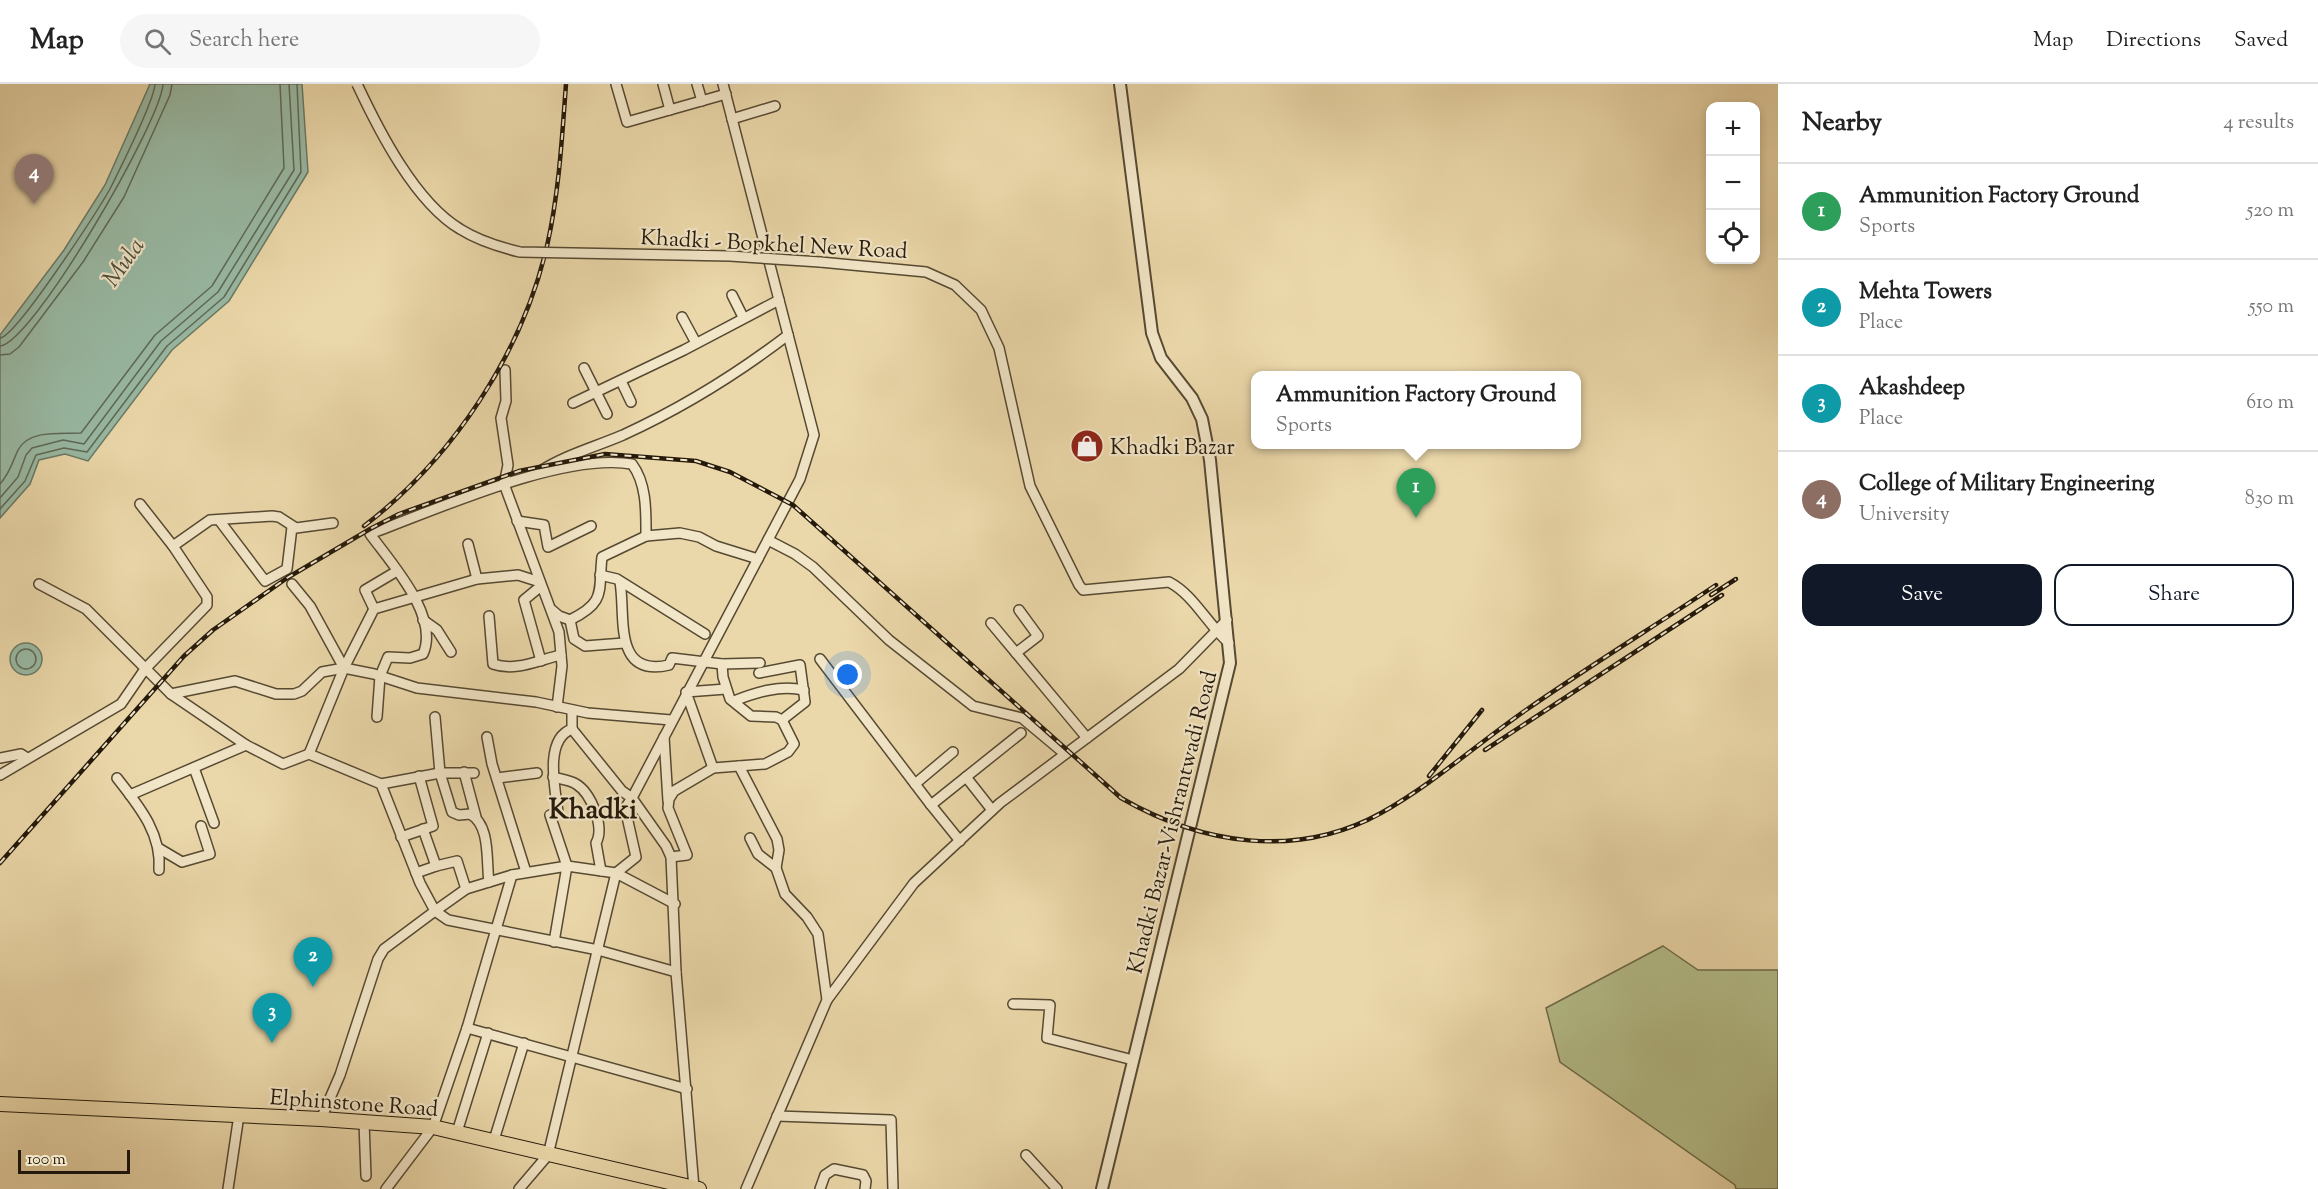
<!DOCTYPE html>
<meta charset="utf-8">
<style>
body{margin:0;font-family:"Sorts Mill Goudy",serif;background:#f6f6f6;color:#222}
.controls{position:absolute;right:18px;top:18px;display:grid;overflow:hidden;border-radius:12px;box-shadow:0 3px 9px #0003}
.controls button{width:54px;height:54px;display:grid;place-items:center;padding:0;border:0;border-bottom:2px solid #e0e0e0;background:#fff;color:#222;font:30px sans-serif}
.scale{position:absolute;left:18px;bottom:15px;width:112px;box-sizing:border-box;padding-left:6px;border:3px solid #24190a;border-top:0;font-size:16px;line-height:21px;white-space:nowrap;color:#24190a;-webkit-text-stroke:4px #f2e6c8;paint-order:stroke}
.you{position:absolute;left:848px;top:591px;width:21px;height:21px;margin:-15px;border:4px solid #fff;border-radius:50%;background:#1a73e8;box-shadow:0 0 0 9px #1a73e833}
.badge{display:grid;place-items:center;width:39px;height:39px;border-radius:50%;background:#111827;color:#fff;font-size:20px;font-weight:700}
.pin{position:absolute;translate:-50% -50px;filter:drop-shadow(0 2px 3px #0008)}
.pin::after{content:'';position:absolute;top:32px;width:21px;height:18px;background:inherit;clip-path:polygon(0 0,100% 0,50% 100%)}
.popup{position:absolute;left:1251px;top:287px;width:330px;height:78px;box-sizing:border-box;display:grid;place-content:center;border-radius:12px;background:#fff;filter:drop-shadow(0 2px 4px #0005);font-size:20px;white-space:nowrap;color:#767676}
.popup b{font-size:22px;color:#222}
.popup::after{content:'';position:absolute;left:50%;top:100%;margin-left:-12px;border:12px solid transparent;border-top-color:#fff}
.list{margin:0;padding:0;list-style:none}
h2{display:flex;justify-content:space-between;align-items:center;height:78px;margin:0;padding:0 24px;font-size:26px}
h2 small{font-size:20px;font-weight:400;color:#767676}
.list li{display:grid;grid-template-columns:39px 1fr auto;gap:18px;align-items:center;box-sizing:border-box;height:96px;padding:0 24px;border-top:2px solid #e0e0e0}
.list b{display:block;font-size:22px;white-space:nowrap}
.list p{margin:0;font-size:20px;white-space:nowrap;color:#767676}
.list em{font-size:20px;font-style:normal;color:#767676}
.actions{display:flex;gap:12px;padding:18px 24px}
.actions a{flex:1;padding:14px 0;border:2px solid #111827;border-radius:18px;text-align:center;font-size:21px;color:#111827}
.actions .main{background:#111827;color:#fff}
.icon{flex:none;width:33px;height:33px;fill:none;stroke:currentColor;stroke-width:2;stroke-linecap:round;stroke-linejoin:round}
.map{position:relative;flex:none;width:1778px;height:1105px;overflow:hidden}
header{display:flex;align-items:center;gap:36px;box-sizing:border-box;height:84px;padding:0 30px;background:#fff;border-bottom:2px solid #e0e0e0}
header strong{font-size:28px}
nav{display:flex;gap:33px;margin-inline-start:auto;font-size:21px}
.search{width:420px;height:54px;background:#f6f6f6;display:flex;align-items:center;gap:15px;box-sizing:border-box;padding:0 21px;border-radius:33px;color:#767676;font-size:22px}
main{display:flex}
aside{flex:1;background:#fff}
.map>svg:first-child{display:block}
</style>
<header>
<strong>Map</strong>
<div class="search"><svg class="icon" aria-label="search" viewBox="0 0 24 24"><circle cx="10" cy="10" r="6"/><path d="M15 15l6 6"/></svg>Search here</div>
<nav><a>Map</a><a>Directions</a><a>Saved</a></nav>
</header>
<main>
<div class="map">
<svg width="1778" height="1105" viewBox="0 0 1778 1105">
<rect width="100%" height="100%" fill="#ebd8aa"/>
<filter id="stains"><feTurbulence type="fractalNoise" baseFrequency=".00333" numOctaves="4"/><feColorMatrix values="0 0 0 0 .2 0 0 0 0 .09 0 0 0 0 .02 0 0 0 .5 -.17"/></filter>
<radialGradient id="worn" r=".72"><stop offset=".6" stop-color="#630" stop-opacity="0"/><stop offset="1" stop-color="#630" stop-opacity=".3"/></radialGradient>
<path fill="#b5bf8b" stroke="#6c6c4a" stroke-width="1.5" d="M1663 862 1698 886H1778V1105H1736L1735 1101 1560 978 1546 924Z"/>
<g fill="#99baa5" stroke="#6a7a67" stroke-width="1.5">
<path d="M150 0H302L308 88 229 217 172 266 88 377 65 370 39 376 30 400 0 434V251L64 166 105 101Z"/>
<circle cx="26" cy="575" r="16"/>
</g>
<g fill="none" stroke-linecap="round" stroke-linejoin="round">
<g stroke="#5e6a58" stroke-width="1.5">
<path d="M0 254C16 253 98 126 110 105 119 87 154 16 155 0"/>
<path d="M0 262C32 260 161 38 163 0"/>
<path d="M0 271 10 270 19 263 83 178 124 113 170 11 172 0"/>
<path d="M0 400C10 389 12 379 18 366 29 345 62 350 81 349L155 251 212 202 284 84 280 0"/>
<path d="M0 414 18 393 26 371 32 364 63 356 84 360 161 257 218 208 294 86 289 0"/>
<path d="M0 425 25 397 36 371 64 364 87 368 167 262 224 213 301 88 297 0"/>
<circle cx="26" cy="575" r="10"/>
</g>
<g stroke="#564932" stroke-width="12">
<g id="minor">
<path d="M616 0 627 38 726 10"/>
<path d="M663 0 670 26"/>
<path d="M697 0 702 17"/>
<path d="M732 35 775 22"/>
<path d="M820 178 926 188 955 201 981 226 999 264 1030 402 1079 501 1083 506 1169 498C1194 511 1207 540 1229 559"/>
<path d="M732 211 743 233"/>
<path d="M682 233 696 259"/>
<path d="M584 284 607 330"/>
<path d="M505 286 506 317 501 334 508 381 504 400 559 548 562 582 557 623"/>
<path d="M621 297 631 318"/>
<path d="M573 319 684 266 779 216"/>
<path d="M539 388C565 371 595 363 623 351 682 324 737 290 788 251"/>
<path d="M140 420 173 462"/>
<path d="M219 436 265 497 287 485 292 443"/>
<path d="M517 437 544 441 548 463 591 442"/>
<path d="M768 456 795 470 813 483 889 556 973 622 1022 634 1065 670"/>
<path d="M468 460 477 495"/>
<path d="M600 491 617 495 705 550"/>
<path d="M620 498C626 531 612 594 669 581L672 574 722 580 760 579"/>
<path d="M39 500 86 525 171 610 246 661 283 680 309 670 381 700 420 799 435 827 384 865 378 875 340 991 321 1035"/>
<path d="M292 500 310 522 344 584"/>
<path d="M541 502 524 516 541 577"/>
<path d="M374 525 365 506 397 487"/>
<path d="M552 526 559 532 570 536C607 518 598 507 602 473L646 452"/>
<path d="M489 532 493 580C516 588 538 576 561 571"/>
<path d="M423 536 437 546 451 568"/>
<path d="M570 536 574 555 585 562 624 559"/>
<path d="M991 539 1087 654"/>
<path d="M1016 569 1038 552 1019 526"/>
<path d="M820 575 931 721"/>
<path d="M759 589 800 581 805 618 782 636"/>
<path d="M171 610 235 597 276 610H294L302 607 322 588 344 584 374 590 417 604 536 618 588 629 671 636"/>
<path d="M734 617C757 608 779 601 804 606"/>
<path d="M377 633 380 592 388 573 410 574 423 570C440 532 391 479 370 450 438 425 563 368 632 380 647 400 646 428 646 452L680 449 699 453 716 462 758 475"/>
<path d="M435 633 440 689 452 728 459 731 470 730C491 741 486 778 489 798"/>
<path d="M487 653 492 680 526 788"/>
<path d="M664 653 668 717"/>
<path d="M309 670 344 584 374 525 477 495 518 491 540 498"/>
<path d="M0 674 21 670 27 674"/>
<path d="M739 682 777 755 779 766 776 784 758 770 750 754"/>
<path d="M194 684 214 739"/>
<path d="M713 684 686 608 726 605"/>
<path d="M464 688 476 733"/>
<path d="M0 691 121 620 145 585 207 521V513L173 462 210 436 272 432 279 433 296 444 333 439"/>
<path d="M553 693C560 695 570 696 576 700 591 709 605 743 596 759L601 787"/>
<path d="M966 693 1021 649"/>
<path d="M117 694C138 721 162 749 159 786"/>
<path d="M497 694 537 689"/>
<path d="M381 700 440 689H474"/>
<path d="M915 700 953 668"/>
<path d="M130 711 246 661"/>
<path d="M401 753 433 742 419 692"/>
<path d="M960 757 931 721 966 693 992 726"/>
<path d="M160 765 182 778 210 770 201 742"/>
<path d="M671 773 687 771 668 724 669 715 674 707 713 684 765 680 788 668 794 660 782 636 776 633 751 632 730 615 723 593 722 580"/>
<path d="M436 782 457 777 466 805"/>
<path d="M776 784 785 810 807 833 818 850 827 916"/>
<path d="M416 789 436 782 423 745"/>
<path d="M675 820 616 789 567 782 512 791 466 805 435 827 448 836 598 866 676 888"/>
<path d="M554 858 567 782 550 731 558 728C555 704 544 655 572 645V626"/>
<path d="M1013 920 1050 921 1047 954 1133 976"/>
<path d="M467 944 687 1005"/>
<path d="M777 1032 891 1036 893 1105"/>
<path d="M364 1038 366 1092"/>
<path d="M457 1048 488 949"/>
<path d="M494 1056 524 959"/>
<path d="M1026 1071 1057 1105"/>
<path d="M694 1104 676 888 671 773 666 762 632 714 800 395 814 351 723 0"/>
<path d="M228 1105 239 1031"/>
<path d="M386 1105 433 1043 467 944 512 791"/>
<path d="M519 1105 548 1071 616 789 636 773 625 724 632 714 622 707 572 645"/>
<path d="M746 1105 827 916 914 799 1000 719 1179 585 1227 536"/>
<path d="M820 1105 825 1091 834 1085 863 1091 866 1097 865 1105"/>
</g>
</g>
<g stroke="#564932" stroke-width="14">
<path id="tertiary" d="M1102 1105 1230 579 1210 376 1202 335 1192 314 1161 274 1152 249 1120 0"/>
</g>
<g stroke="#24190a" stroke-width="16">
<path id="primary" d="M0 1020 321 1035 433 1043 699 1105"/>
</g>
<use href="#minor" stroke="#f2e6c8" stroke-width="9"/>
<use href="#tertiary" stroke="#f2e6c8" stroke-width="10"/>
<use href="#primary" stroke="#ebd8aa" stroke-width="14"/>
<g stroke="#24190a" stroke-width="4.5">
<g id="rail">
<path d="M364 442C452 375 522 270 547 162 559 109 562 54 566 0"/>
<path d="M1711 511 1736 495"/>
<path d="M1485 666 1722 511"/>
<path d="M1429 692 1482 626"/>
<path d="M0 779 184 572 213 546 287 494 370 445 399 430 519 387 605 370 696 377 730 388 793 421 1121 714C1201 760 1296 776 1381 729 1433 700 1477 660 1526 626 1588 583 1653 543 1716 501"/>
</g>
</g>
<use href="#rail" stroke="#f2e6c8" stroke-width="2" stroke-dasharray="7" stroke-linecap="butt"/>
<g stroke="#564932" stroke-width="12" stroke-linecap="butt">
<path id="minor-bridge" d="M357 0C379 47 415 118 460 145 479 157 499 163 520 168L730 172 820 178"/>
</g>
<use href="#minor-bridge" stroke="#f2e6c8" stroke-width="9"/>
</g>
<defs>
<g id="shop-disc" transform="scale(1.725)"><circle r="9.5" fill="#8f2418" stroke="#f2e6c8"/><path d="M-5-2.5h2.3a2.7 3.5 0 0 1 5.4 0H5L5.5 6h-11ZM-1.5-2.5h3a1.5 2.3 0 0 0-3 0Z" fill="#fff"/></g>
</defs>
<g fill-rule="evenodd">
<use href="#shop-disc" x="1087" y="362"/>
</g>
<g text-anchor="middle" stroke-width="4.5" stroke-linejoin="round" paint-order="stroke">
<g font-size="22" fill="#24190a" stroke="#f2e6c8">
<text transform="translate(774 159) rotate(3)" y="8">Khadki - Bopkhel New Road</text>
<text transform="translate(1171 738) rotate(-76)" y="8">Khadki Bazar-Vishrantwadi Road</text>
<text transform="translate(354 1018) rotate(4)" y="8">Elphinstone Road</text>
</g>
<g font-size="22" fill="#24190a" stroke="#f2e6c8" text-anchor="start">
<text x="1110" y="370">Khadki Bazar</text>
</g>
<g font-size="24" font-style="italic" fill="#4d5140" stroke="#f2e6c8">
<text transform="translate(123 178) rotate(-55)" y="8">Mula</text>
</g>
<g font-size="28" font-weight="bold" fill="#24190a" stroke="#f2e6c8">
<text x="593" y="734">Khadki</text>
</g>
</g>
<rect width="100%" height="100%" filter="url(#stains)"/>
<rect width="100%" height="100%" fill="url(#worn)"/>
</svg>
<div class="controls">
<button>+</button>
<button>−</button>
<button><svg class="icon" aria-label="locate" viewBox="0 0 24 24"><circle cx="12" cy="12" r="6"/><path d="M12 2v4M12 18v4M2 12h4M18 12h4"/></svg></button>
</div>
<div class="scale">100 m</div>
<div class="you"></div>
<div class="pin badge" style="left:1416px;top:434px;background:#2e9e5b">1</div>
<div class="popup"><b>Ammunition Factory Ground</b>Sports</div>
<div class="pin badge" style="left:313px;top:903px;background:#0f9aa8">2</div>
<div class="pin badge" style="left:272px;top:959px;background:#0f9aa8">3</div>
<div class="pin badge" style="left:34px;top:120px;background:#8d6e63">4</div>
</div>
<aside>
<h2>Nearby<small>4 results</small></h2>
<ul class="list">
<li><span class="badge" style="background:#2e9e5b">1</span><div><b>Ammunition Factory Ground</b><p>Sports</p></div><em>520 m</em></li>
<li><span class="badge" style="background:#0f9aa8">2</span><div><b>Mehta Towers</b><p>Place</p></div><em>550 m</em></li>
<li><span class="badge" style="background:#0f9aa8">3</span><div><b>Akashdeep</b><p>Place</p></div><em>610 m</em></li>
<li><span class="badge" style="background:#8d6e63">4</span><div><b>College of Military Engineering</b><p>University</p></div><em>830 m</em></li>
</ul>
<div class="actions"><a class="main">Save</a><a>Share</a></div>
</aside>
</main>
